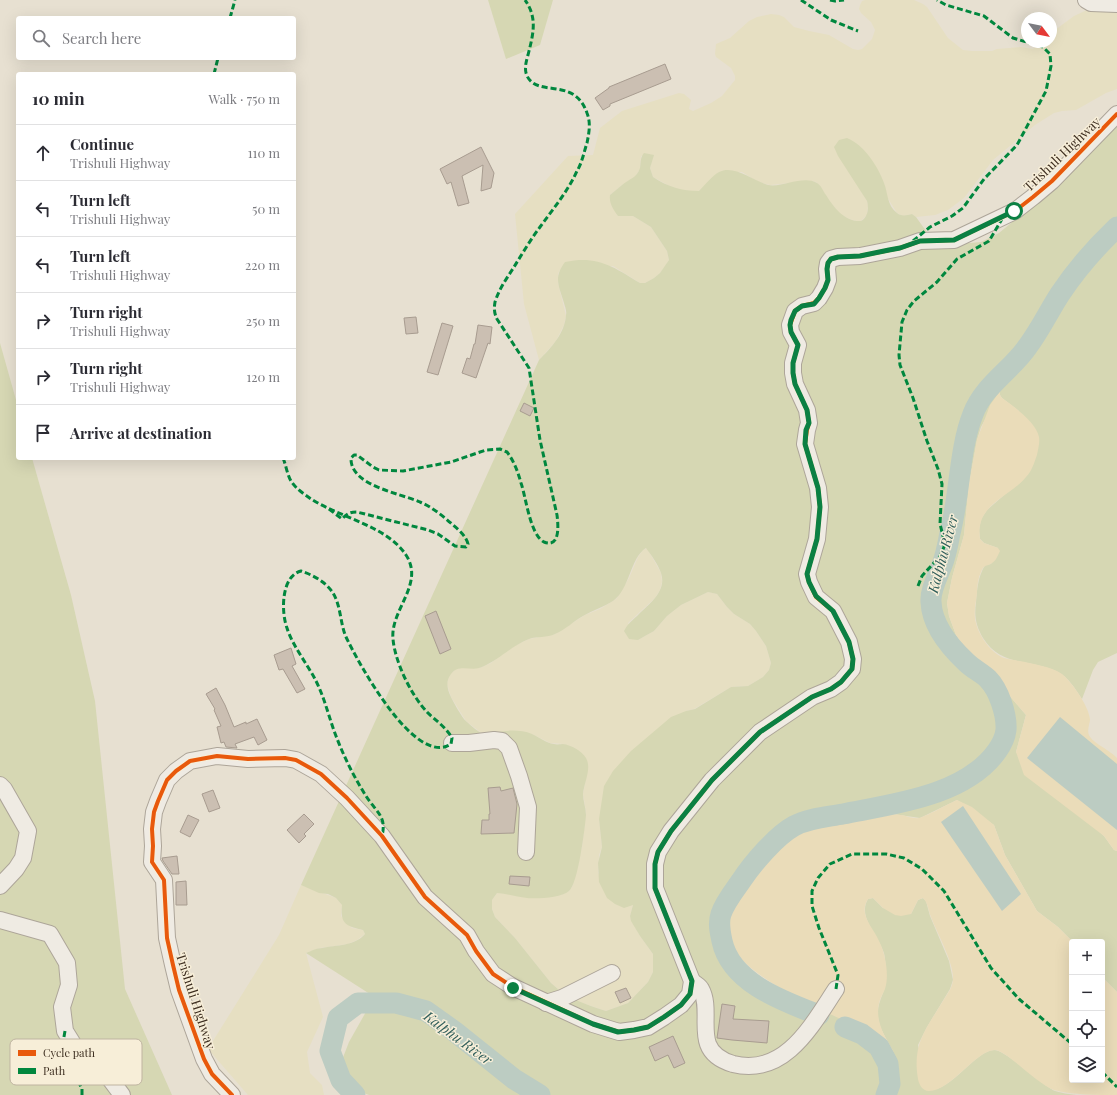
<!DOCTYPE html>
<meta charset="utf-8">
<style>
body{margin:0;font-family:"Playfair Display",serif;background:#f7f7f7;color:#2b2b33}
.controls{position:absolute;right:12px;bottom:12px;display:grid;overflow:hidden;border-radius:4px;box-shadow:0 4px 16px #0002}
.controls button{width:36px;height:36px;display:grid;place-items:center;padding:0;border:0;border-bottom:1px solid #e1e1e2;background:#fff;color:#2b2b33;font:20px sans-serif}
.compass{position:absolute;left:1021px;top:12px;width:36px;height:36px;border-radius:50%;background:#fff;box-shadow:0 4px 16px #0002;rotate:122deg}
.stop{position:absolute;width:12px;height:12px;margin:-9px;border:3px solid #0b8043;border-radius:50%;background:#fff}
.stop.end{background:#0b8043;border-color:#fff;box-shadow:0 1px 4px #0008}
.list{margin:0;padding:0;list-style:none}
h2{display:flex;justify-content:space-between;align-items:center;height:52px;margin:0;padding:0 16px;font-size:17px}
h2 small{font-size:13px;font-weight:400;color:#7c7c81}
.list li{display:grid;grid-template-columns:26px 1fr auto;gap:12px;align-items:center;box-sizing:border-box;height:56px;padding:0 16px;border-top:1px solid #e1e1e2}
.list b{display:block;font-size:15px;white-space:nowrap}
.list p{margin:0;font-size:13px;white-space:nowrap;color:#7c7c81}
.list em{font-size:13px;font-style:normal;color:#7c7c81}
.icon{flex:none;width:22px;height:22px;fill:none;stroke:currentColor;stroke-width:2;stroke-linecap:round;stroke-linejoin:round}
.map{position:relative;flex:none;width:1117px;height:1095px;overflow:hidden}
.search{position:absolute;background:#fff;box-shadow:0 4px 16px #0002;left:16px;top:16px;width:280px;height:44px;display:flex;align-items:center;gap:10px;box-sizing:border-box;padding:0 14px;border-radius:4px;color:#7c7c81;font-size:15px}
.panel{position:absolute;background:#fff;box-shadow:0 4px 16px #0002;left:16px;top:72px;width:280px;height:388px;border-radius:4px}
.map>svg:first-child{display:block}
</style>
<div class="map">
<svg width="1117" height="1095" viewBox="0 0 1117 1095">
<rect width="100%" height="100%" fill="#e7e0d1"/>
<g fill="#e6dfc2">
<path d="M865 0H914L923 4 927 7 948 38 963 50 972 51H992L997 49 1021 47 1033 49 1041 42H1051V33L1074 16 1087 10H1117V89L1106 93 1076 110 1062 111 1054 113 1035 125 993 160 964 198 948 210 935 215 916 217 912 214 903 216 897 213 887 197 884 183 855 180 867 201 868 206 867 215 861 221H856L849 219 840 214 829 201 819 185 816 182 811 181 770 185 758 182 742 172H719L699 191H686L673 188 653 177 650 168 652 159 641 156 640 169 635 177 631 180 622 185 610 195 618 216H633L651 227 667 251 669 260 667 264 660 273 654 278 645 283H640L613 266 560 270 558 274V283L566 316 564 325 556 341 539 360 524 304 515 214 568 156 593 155 600 128 622 111 679 93 684 94 691 100 689 109 693 111 711 103 722 96 735 80V76L731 68 716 57 715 54 716 44 730 38 749 21 757 17 771 14 779 15 784 17 794 27 809 31 829 35 853 49 858 50 862 49 872 39 875 30 871 22 861 13 859 9 860 5 862 1Z"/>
<path d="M647 548 661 573 662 582 660 590 655 598 628 623 638 640 654 631 667 616 681 605 708 592 717 594 727 607 734 614 750 624 756 631 766 646 771 663 769 670 763 677 748 686 731 687 694 709 686 711 599 819 602 847 599 855 598 873 633 905 630 916 640 936 653 954 654 963 653 972 648 982 628 1003 606 1011 574 1000 558 989 551 983 515 938 495 917 492 909V900L497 893 561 895 569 891 572 887 582 847 586 812 583 794 587 773 564 744 550 743 532 734 484 735 466 721 451 697 447 684 449 675 456 669 460 668H480L491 663 512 647 529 639 555 634 585 615 600 609 613 601 617 598 629 578 638 557 643 550Z"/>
<path d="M301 885 336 898 342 905 341 916 352 928 363 930 365 934 357 940 348 944 320 948 306 953 323 1017 307 1052 310 1073 322 1085 324 1095H248L208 1049 279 935Z"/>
</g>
<g fill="#d6d7b3" fill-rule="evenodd">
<path d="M488 0H553L540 45 506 59Z"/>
<path d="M1117 121V653L1098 662 1093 670 1082 699C1076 690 1068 677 1058 672 1030 658 1002 668 983 638 976 626 974 616 976 603 977 589 978 577 985 565L991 564 998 548 984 543 980 539 979 530 981 519 987 510 1003 496 1019 411 1002 398 1000 395V392L981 427 977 440 969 484 964 535 952 578 947 603 949 616 956 635 968 653 991 674 1026 715 1016 752 1104 836 1114 850 1117 851V992L1102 977V942H1073L1058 927 1037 911 1005 855 994 825 957 800 920 818 886 813 856 814 838 818 813 827 791 839 725 935C743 983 821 1006 863 1029 873 1035 883 1043 892 1051 888 1039 879 1030 878 1017 877 1006 881 999 884 990 887 981 886 962 884 953 879 936 857 917 868 899L873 898 883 908 911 914 918 900 923 898 926 901 930 916 949 961 953 980 950 989 927 1027 918 1045 927 1090C951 1093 974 1051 994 1050 1006 1050 1041 1084 1055 1091 1061 1093 1069 1094 1076 1095H369L361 1092 347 1079 342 1060 349 1042 367 1010 387 1005 306 953C311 951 317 948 322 948 336 945 355 946 365 934L363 930C346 926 340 924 342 905L336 898 328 894 319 893 301 885 539 360C551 348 565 333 566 315 567 311 565 307 564 303 559 286 553 278 565 262 597 255 614 267 640 283H645L654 278 660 273 669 260 667 251 651 227 633 216H618C613 209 609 203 610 195 614 192 618 188 622 185 629 179 637 178 640 168 641 162 640 158 644 153L654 155 650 168 653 177C668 187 682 191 699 191 704 186 713 175 719 172 734 164 754 181 768 185 782 188 803 175 817 183 821 185 823 191 826 195 834 208 845 222 861 221 868 217 869 208 867 201L838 156 834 147 839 140 847 138C864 145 878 166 884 183 888 193 887 206 897 213 902 217 907 215 912 214L916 217 929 235 962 243H970L981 242 999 233 1052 189ZM646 548C651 555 658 564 661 573 667 591 650 603 639 614 633 620 628 623 624 631L629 639 638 640 645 636 654 631 667 616 681 605 708 592 717 594 727 607 734 614 750 624 756 631 766 646 771 663 769 670 763 677 748 686 731 687 695 709 686 711 671 717 631 751 613 771 604 786 599 819 602 847 598 863 599 882 607 898 615 904 624 908 633 905 630 916 631 921 640 936 653 954V972L648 982 628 1003 606 1011C585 1004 568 999 551 983L515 938 495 917 492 909V900L497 893C508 894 517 897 527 898 537 899 561 898 569 891 578 884 585 828 586 815 586 808 583 801 583 794 584 783 592 768 586 758 582 751 571 745 563 744 560 744 557 745 554 744 546 743 539 737 532 734 517 728 499 731 484 735 478 731 472 727 467 722 463 719 461 714 458 710 452 699 442 685 451 674 459 663 472 672 482 667 499 660 511 646 529 639 537 636 547 638 555 634 565 630 574 621 583 616 593 610 604 607 613 601 630 589 630 558 646 548Z"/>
<path d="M0 343 18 407V458H32L71 595 95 701 125 989 172 1095H0Z"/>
</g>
<g fill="#eadcb9">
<path d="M1000 391V395L1002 398C1013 406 1036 422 1039 437 1040 443 1038 449 1037 455 1034 463 1032 471 1026 477 1008 499 975 504 980 539L984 543 998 548 1000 551C998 555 996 561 992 563 986 567 984 564 981 572 978 578 977 586 977 593 976 603 973 613 976 623 979 636 991 653 1004 658 1008 659 1014 660 1019 661 1031 663 1052 667 1062 674 1072 682 1090 708 1090 720 1089 727 1086 732 1091 738 1094 743 1111 751 1117 758V851L1114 850 1104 836 1024 775 1016 752 1026 715 991 674 968 653 956 635 949 616 947 603 952 578 964 535 969 484 977 440 990 405Z"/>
<path d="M957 800 972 807 994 825 1005 855 1037 911 1058 927 1073 942H1072V1080H1102V977L1117 992V1095C1097 1095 1074 1095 1054 1090 1037 1084 1006 1050 995 1050 976 1050 951 1091 929 1091 922 1091 919 1084 918 1079 912 1044 926 1029 943 1001 947 994 953 987 953 979 954 963 937 933 931 917 928 910 928 903 923 898L918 900 911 914 901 916 895 915 883 908 873 898 868 899C858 915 873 927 879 941 882 947 884 953 885 959 887 968 888 980 885 989 883 994 880 998 879 1003 875 1022 885 1037 894 1052 877 1035 854 1025 832 1015 804 1001 776 988 751 968 724 945 717 931 738 899 749 883 759 865 774 851 795 831 836 815 865 813 877 812 889 814 901 815 907 816 913 819 919 818 923 818 950 803 957 800Z"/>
</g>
<g fill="#bcccc2">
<path d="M1060 717 1117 764V830L1027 758Z"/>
<path d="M963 806 1021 894 1002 911 941 822Z"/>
</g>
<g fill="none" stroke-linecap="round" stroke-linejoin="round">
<g stroke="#bcccc2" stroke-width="21">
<path d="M819 1015C783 1001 731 983 722 941 720 932 718 923 721 914 725 902 734 891 741 881 753 863 776 836 794 826 809 818 827 817 843 814 893 804 965 796 997 751 1002 744 1005 738 1006 730 1007 715 999 690 988 679 982 673 973 669 966 662 950 647 932 625 931 602 930 590 938 576 942 565 946 555 948 544 950 533 960 495 959 449 973 414 984 385 1011 371 1028 346 1040 330 1049 311 1060 294 1076 270 1096 247 1117 227"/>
<path d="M845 1027 862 1034 879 1047 888 1064 890 1084 886 1095"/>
<path d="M355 1095 341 1080 330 1051 338 1018 358 1003H396L426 1011 454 1031 514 1079 540 1095"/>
</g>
</g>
<g fill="#cbbfb2" stroke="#a89c90">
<path d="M665 64 671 79 610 104V106L603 110 595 98 609 88V87Z"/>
<path d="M481 147 494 173 491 188 481 191 483 165 462 176 469 203 458 206 451 182 447 184 440 169Z"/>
<path d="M416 317 418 333 406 334 404 318Z"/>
<path d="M442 323 453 326 438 375 427 372Z"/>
<path d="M478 325 492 327 490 344 488 343 476 378 462 373 467 358 470 359 474 344H475Z"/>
<path d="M524 403 534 408 530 416 520 411Z"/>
<path d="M436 611 451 649 440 654 425 616Z"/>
<path d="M291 648 296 664 292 666 305 689 297 693 283 669 279 670 274 655Z"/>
<path d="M216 688 225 705 234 727 246 722V724L257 719 267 740 258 745 254 737 235 744 237 748 226 747 224 742 221 743 217 727 221 726 214 710 215 709 206 694Z"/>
<path d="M500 787 501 791 513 788 517 804 514 833 481 834 482 820H489V814H490L488 788Z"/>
<path d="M213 790 220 808 209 812 202 794Z"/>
<path d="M304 814 314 824 304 834 306 836 299 843 287 830Z"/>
<path d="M188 815 199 820 190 837 180 832Z"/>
<path d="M177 856 179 874H172L163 861 162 858Z"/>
<path d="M510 876 530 877 529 886 509 884Z"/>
<path d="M186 881 187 905H176V882Z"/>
<path d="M626 988 631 998 620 1003 615 992Z"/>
<path d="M722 1004 735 1006 733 1019 769 1021 767 1043 732 1040 717 1038Z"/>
<path d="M673 1036 685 1063 674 1068 668 1055 655 1061 649 1047Z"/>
</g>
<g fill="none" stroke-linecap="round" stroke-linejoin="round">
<g stroke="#ada599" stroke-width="18">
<g id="minor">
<path d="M1086 0 1091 3 1117 4"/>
<path d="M452 743H469L494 740 502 741 509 748 519 776 528 807 526 852"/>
<path d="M0 785 4 789 28 831 23 858 16 869 0 886"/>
<path d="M0 920 50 934 67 963 69 985 62 1007 65 1031 83 1060 104 1071 122 1095"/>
<path d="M692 981C695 984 700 986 701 989 710 1005 702 1028 708 1044 712 1055 723 1061 733 1064 785 1077 812 1025 836 989"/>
<path d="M546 1003 562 998 612 973"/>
<path d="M232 1095 212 1074 204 1059 179 990 173 965 167 938 164 880 152 862 153 846 152 829 154 812 158 801 167 780 176 771 190 761 217 756 248 759 285 758 296 760 321 774 347 798 382 836 425 897 467 935 476 951 493 974 513 987 593 1024 619 1032 634 1030 648 1027 664 1017 681 1005 690 994 692 981 655 888V864L658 852 671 831 712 780 760 732 812 697 831 689 841 682 852 669 853 659 849 642 833 611 816 597 809 582 807 574 817 539 820 507 818 488 805 444 807 430 809 423 807 410 795 384 793 373V363L798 345 791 332 790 325 795 311 802 306 814 303 819 298 825 288 828 280 827 269 828 263 831 259 838 257 860 256 900 248 920 241 954 240 1015 211 1033 197 1052 181 1117 114"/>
</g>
</g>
<use href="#minor" stroke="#efebe3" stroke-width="16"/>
<g stroke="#00873e" stroke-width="3" stroke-dasharray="6 3" stroke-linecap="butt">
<path d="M801 0 831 20 858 31"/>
<path d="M830 0 835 1 844 0"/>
<path d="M230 18 235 0"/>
<path d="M214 74 218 58"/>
<path d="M913 241 930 227 952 216 963 208 984 179 1017 145 1046 91 1051 66 1050 54 1043 47 1013 38 984 16 946 5 937 0"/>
<path d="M283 458C286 465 287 474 291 481 296 489 304 494 311 499 341 518 387 526 406 555 425 584 390 610 393 639 395 662 411 695 427 712 435 720 447 728 452 738L451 744C415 768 358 662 346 637 340 623 341 606 333 593 326 582 313 575 301 571 281 576 281 612 287 628 292 645 308 665 316 681 325 699 329 718 336 736 344 757 354 777 366 796 376 812 387 816 382 836"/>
<path d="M329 509 342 519C347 513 351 512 357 512L428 530 438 534 455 546 466 547 468 544C466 536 459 530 453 525 443 516 432 507 420 502 400 493 350 486 351 458L354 455H357L373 467 379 470 403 471 451 462 486 450 500 449 507 452C514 461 518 472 521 483 526 497 530 535 544 542 561 549 558 523 557 515L540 440 529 368 497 319C494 313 494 308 495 302 499 289 507 278 514 267 522 254 531 239 540 227 553 209 568 191 577 171 582 163 584 152 587 143 589 133 591 123 587 113 574 76 538 98 527 76 524 69 526 62 528 55 533 35 538 18 525 0"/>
<path d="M918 586 922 576 940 556 944 547V540L940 524 942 484 938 469 927 441 913 398 900 365 899 355 902 322 907 310 914 301 937 282 957 259 989 241 1002 219"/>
<path d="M836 989 838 975 819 928 812 906V891L818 878 830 864 852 854H886L904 858 922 869 944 891 991 968 1019 999 1072 1044"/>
<path d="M65 1031 62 1048 82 1089V1095"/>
<path d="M1102 1072 1117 1087"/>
</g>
<g stroke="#f7eed8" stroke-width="6">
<path id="cycleway" d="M232 1095 212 1074 204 1059 179 990 173 965 167 938 164 880 152 862 153 846 152 829 154 812 158 801 167 780 176 771 190 761 217 756 248 759 285 758 296 760 321 774 347 798 382 836 425 897 467 935 476 951 493 974 513 987 593 1024 619 1032 634 1030 648 1027 664 1017 681 1005 690 994 692 981 655 888V864L658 852 671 831 712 780 760 732 812 697 831 689 841 682 852 669 853 659 849 642 833 611 816 597 809 582 807 574 817 539 820 507 818 488 805 444 807 430 809 423 807 410 795 384 793 373V363L798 345 791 332 790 325 795 311 802 306 814 303 819 298 825 288 828 280 827 269 828 263 831 259 838 257 860 256 900 248 920 241 954 240 1015 211 1033 197 1052 181 1117 114"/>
</g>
<use href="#cycleway" stroke="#e8590c" stroke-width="4"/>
</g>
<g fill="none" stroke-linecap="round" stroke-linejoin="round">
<path stroke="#0b8043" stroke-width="5" d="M513 988 593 1024 618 1032 634 1030 648 1027 664 1017 681 1005 690 994 692 981 655 888V864L658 852 671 831 712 780 760 732 812 697 831 689 841 682 852 669 853 659 849 642 833 611 816 596 809 582 807 574 817 539 820 507 818 488 805 444 806 430 809 423 807 410 795 384 793 373V363L798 345 791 332 790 325 791 320 795 311 802 306 814 304 819 298 825 288 828 280 827 269 828 263 831 259 838 257 860 256 889 250 900 248 920 241 954 240 1014 211"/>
</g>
<g text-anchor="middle" stroke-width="3" stroke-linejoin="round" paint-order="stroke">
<g font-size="13" fill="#3d2e20" stroke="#f7eed8">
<text transform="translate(1062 154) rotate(-44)" y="5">Trishuli Highway</text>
<text transform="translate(196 1001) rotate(72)" y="5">Trishuli Highway</text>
</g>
<g font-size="14" font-style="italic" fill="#2f5d5a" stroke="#f7eed8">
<text transform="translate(943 554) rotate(-75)" y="5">Kalphu River</text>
<text transform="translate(458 1038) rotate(36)" y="5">Kalphu River</text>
</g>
</g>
<rect x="10" y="1039" width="132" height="46" rx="6" fill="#f7eed8" stroke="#bfb4a1" stroke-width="1"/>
<rect x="18" y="1050" width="18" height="6" fill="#e8590c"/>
<rect x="18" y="1068" width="18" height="6" fill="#00873e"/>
<g font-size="11" fill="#3d2e20">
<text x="43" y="1057">Cycle path</text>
<text x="43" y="1075">Path</text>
</g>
</svg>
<div class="controls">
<button>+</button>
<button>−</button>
<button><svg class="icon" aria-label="locate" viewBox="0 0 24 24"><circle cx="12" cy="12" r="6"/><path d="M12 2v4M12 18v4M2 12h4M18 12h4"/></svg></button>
<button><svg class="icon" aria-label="layers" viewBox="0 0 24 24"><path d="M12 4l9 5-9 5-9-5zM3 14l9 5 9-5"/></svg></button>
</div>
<svg class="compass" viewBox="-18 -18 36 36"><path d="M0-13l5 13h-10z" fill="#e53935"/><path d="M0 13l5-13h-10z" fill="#7c7c81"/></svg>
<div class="stop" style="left:1014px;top:211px"></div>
<div class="stop end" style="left:513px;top:988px"></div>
<div class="search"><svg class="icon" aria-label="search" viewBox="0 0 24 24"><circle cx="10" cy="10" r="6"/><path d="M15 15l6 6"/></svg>Search here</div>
<section class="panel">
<h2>10 min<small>Walk · 750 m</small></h2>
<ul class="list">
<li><svg class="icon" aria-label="ahead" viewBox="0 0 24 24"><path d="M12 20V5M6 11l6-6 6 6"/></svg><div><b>Continue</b><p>Trishuli Highway</p></div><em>110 m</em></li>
<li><svg class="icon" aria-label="left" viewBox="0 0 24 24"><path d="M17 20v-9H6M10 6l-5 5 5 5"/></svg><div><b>Turn left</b><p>Trishuli Highway</p></div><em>50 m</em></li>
<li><svg class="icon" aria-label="left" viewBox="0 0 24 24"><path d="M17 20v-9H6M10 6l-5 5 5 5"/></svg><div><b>Turn left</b><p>Trishuli Highway</p></div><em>220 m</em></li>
<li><svg class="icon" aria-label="right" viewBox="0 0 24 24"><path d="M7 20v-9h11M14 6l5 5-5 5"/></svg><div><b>Turn right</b><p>Trishuli Highway</p></div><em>250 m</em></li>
<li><svg class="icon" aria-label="right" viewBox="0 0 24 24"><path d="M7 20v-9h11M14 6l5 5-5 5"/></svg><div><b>Turn right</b><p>Trishuli Highway</p></div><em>120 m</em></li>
<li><svg class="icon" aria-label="arrive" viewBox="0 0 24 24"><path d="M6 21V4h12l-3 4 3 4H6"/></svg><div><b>Arrive at destination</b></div></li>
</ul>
</section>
</div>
